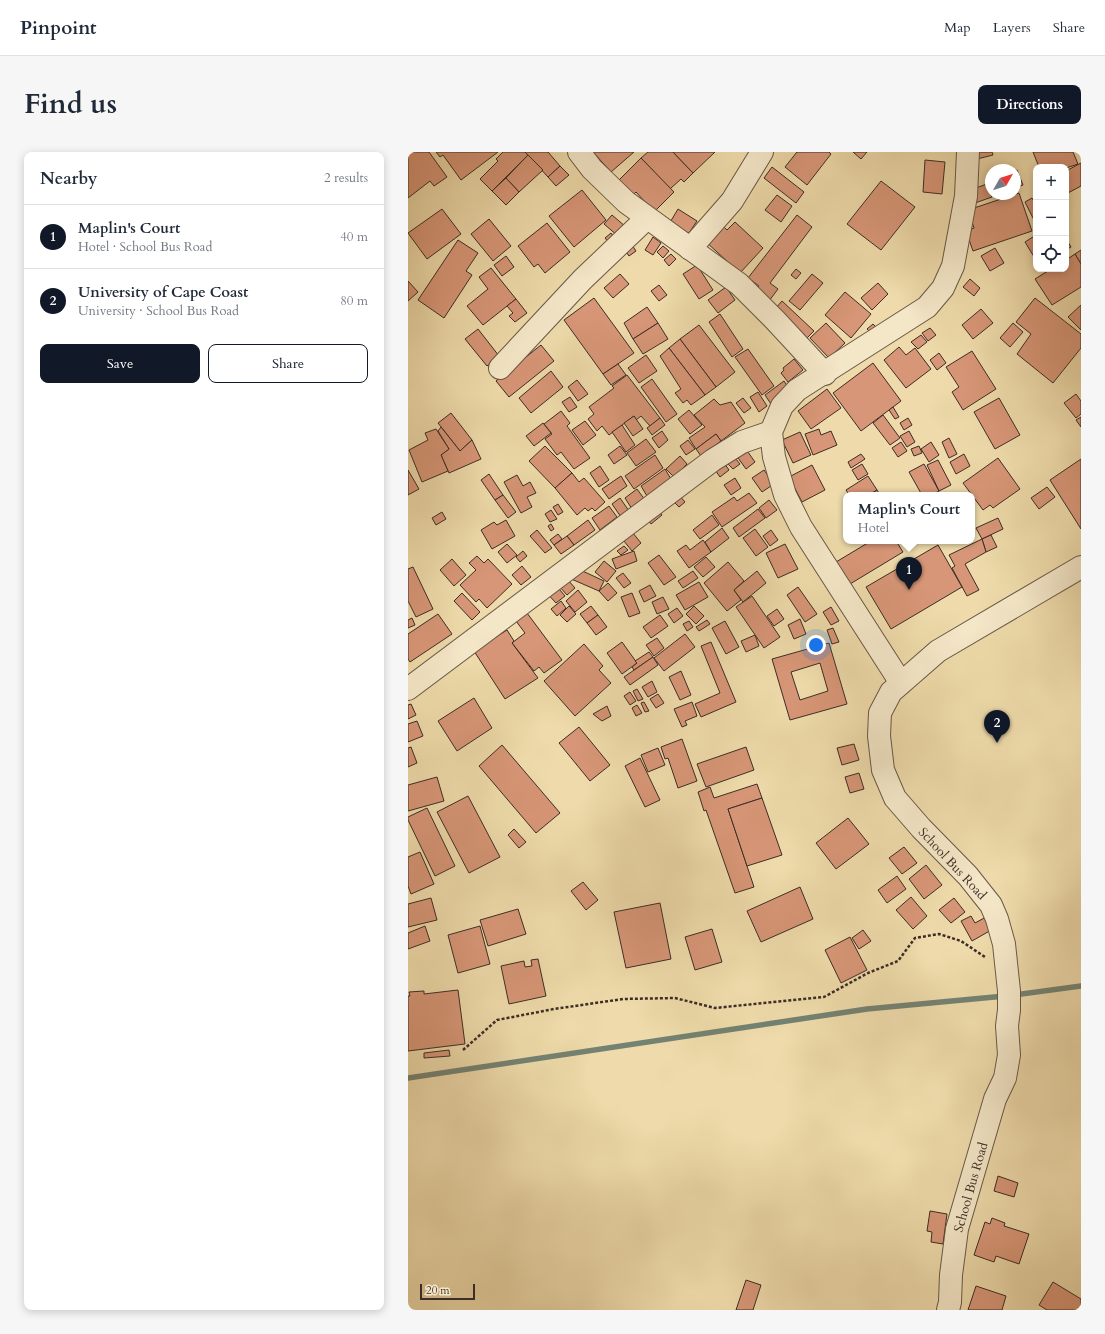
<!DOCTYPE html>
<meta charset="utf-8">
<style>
body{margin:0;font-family:Cardo,serif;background:#f6f6f7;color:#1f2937}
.controls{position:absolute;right:12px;top:12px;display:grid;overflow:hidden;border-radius:8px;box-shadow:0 2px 10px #0003}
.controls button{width:36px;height:36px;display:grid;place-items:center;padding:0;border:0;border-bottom:1px solid #e0e1e3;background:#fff;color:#1f2937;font:20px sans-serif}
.compass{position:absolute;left:577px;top:12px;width:36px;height:36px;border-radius:50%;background:#fff;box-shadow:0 2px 10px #0003;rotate:51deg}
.scale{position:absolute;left:12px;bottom:10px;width:55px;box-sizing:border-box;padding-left:4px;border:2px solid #3c2d26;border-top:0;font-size:11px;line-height:14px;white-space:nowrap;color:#3c2d26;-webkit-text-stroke:3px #f4e7c8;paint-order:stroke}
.you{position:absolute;left:408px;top:493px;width:14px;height:14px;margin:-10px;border:3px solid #fff;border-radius:50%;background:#1a73e8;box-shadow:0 0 0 6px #1a73e833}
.badge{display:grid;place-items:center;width:26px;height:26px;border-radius:50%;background:#111827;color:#fff;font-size:13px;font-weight:700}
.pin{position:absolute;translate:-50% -33px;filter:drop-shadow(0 1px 2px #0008)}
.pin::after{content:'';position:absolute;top:21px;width:14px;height:12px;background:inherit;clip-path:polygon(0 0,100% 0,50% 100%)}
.popup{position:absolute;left:435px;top:340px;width:132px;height:52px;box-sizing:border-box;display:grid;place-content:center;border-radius:8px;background:#fff;filter:drop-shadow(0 1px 3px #0005);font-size:13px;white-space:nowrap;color:#747a83}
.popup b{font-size:15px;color:#1f2937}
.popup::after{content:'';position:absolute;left:50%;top:100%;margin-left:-8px;border:8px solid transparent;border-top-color:#fff}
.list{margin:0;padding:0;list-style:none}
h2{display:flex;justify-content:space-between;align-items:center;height:52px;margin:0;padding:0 16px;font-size:17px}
h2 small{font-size:13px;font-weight:400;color:#747a83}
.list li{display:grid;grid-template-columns:26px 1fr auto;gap:12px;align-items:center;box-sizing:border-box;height:64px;padding:0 16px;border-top:1px solid #e0e1e3}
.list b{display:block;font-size:15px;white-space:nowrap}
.list p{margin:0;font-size:13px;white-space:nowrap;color:#747a83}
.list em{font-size:13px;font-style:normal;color:#747a83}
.actions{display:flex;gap:8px;padding:12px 16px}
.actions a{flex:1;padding:9px 0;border:1px solid #111827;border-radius:8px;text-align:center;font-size:14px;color:#111827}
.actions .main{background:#111827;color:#fff}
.icon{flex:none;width:22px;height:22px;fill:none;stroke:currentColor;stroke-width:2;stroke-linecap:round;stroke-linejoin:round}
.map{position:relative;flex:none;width:673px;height:1158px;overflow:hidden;border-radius:8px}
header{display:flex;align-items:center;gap:24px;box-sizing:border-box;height:56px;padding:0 20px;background:#fff;border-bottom:1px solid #e0e1e3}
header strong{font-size:19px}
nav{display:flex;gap:22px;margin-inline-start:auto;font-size:14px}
.intro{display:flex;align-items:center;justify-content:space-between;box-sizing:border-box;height:96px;padding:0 24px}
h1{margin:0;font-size:28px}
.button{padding:10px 18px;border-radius:8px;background:#111827;color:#fff;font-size:14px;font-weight:700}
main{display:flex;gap:24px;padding:0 24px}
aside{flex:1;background:#fff;border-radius:8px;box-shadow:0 2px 10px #0003}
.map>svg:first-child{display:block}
</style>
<header>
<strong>Pinpoint</strong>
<nav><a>Map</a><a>Layers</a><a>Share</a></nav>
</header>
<div class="intro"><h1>Find us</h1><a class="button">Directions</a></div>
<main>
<aside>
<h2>Nearby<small>2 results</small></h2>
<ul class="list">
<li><span class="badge">1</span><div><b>Maplin's Court</b><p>Hotel · School Bus Road</p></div><em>40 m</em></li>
<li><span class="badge">2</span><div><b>University of Cape Coast</b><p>University · School Bus Road</p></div><em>80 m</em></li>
</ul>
<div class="actions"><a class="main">Save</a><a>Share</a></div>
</aside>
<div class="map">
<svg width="673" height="1158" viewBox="0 0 673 1158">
<rect width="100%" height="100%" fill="#eedaaa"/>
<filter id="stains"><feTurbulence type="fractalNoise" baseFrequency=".005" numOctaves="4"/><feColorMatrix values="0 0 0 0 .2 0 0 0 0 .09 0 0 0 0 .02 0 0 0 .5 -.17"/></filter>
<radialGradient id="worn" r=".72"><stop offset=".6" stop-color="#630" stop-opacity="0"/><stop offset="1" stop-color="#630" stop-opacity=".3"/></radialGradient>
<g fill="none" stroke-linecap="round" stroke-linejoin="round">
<g stroke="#748272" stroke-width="5.5">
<path d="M606 843 673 834"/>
<path d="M0 926 459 857 597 844"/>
</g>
</g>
<g fill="#d79677" stroke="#3c2d26" fill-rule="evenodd">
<path d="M0 0H21L39 25 26 34 22 29 0 46Z"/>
<path d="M28 0H90L53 28 35 3 32 5Z"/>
<path d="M95 0H117L120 3 84 39 72 27 90 9 88 7Z"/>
<path d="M117 0H140L152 14 140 25Z"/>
<path d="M185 0H226L203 20Z"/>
<path d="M240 0H265L285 21 276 30 273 27 262 37 233 6Z"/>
<path d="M265 0H307L285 21Z"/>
<path d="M389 0H421L423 2 399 33 377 15Z"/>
<path d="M445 0H459L453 7Z"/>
<path d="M570 0H584L585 3 569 7Z"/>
<path d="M625 0H665L670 12 658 16V15H631Z"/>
<path d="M120 3 135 18 111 40 98 26Z"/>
<path d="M233 6 266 40 246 60 228 40 224 44 210 29Z"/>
<path d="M517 8 537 10 534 42 515 40Z"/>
<path d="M673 11V34L658 42V19Z"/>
<path d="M152 14 161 23 148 34 140 25Z"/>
<path d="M364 15 396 40 388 51 356 26Z"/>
<path d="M609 18 615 33 607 36V19Z"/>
<path d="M98 26 111 40 98 53 84 39Z"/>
<path d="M473 29 507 55 473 98 439 72Z"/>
<path d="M579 32 584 45 567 51 562 38Z"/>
<path d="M174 38 198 68 166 95 141 64Z"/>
<path d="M611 41 624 79 565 99 558 79 566 76 560 58Z"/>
<path d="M369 43 384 54 373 70 357 58Z"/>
<path d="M624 46 628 53V72L617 50Z"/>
<path d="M34 57 53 82 19 107 0 81Z"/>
<path d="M270 57 289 69 279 84 261 72Z"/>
<path d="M204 63 218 75 210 84 196 72Z"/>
<path d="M389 63 404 75 362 131 370 137 361 149 347 138 351 134 340 126Z"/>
<path d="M81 67 103 94 85 109 63 82Z"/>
<path d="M327 70 355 96 332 121 297 89 313 72 319 78Z"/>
<path d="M139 71 162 100 137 121 130 112 126 115 110 94Z"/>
<path d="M203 81 208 88 203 93 197 86Z"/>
<path d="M628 83V108L617 90Z"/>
<path d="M245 85 253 91 245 103 237 98Z"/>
<path d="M658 87 663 95 658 98Z"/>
<path d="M50 88 70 101 58 119 64 123 36 166 10 148Z"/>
<path d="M222 90 228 99 221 104 215 95Z"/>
<path d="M255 94 261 99 255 106 249 100Z"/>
<path d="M587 96 596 111 582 119 573 104Z"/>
<path d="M673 98V112L667 102Z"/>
<path d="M263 102 268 107 261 114 256 108Z"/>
<path d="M667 102 673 112V135L644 153 627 127 643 117H658V108Z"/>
<path d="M98 104 106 115 94 124 86 113Z"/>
<path d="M289 113 305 138 291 147 275 122Z"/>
<path d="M83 116 108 147 75 173 59 154 80 137 71 125Z"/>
<path d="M388 117 393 121 388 127 383 123Z"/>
<path d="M212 122 221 132 205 146 196 136Z"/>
<path d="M404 122 415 131 392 158 381 149Z"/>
<path d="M562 127 572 136 566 144 555 135Z"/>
<path d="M0 129 10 140 0 149Z"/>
<path d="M470 131 480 142 464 158 453 146Z"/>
<path d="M251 133 259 143 251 149 243 139Z"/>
<path d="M318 135 327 148 310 161 300 148Z"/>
<path d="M437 140 463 162 443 186 417 163Z"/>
<path d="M186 146 226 201 195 222 156 168Z"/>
<path d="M627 146 673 182V196L645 231 609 202 623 182 608 170Z"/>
<path d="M108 147 119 161 107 170 101 164 105 161 99 154Z"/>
<path d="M374 149 406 179 398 187 366 158Z"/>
<path d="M673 153V178L660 165Z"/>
<path d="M239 155 250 171 225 187 216 171Z"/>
<path d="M573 157 585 171 565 187 554 173Z"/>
<path d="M312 162 335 197 324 205 301 170Z"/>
<path d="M250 171 260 187 235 202 225 187Z"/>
<path d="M418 171 437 191 421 206 402 186Z"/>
<path d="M605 171 615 180 602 195 592 186Z"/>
<path d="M465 172 472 179 466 184 459 177Z"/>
<path d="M291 173 327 220 308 235 272 187Z"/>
<path d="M522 176 528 183 520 189 514 181Z"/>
<path d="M70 177 91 204 79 214 57 187Z"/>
<path d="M513 183 519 190 510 197 503 190Z"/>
<path d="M272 187 308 235 297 243 261 196Z"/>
<path d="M133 193 146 209 101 245 88 229Z"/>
<path d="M491 195 498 203 507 196 523 217 498 236 476 208Z"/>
<path d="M261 196 297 243 283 253 279 248 275 251 267 241 273 237 252 204Z"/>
<path d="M340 197 366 234 354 243 327 205Z"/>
<path d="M564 199 588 237 555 258 544 240 551 235 538 215Z"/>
<path d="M531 201 538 211 529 218 522 208Z"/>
<path d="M238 203 249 219 231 231 220 216Z"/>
<path d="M386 207 395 218 380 230 373 221 376 218 375 216Z"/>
<path d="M465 211 493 249 453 279 425 241Z"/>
<path d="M210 212 218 223 203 233 195 222Z"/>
<path d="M143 219 155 235 123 261 111 246Z"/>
<path d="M219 223 252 266 242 274 233 264 228 268 226 264 201 283 194 274 189 279 180 267 186 262 181 255 206 236 204 234Z"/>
<path d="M244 227 269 262 258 270 233 235Z"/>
<path d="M169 228 180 242 170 249 160 235Z"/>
<path d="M376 229 382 238 363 252 357 243Z"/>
<path d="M419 237 433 256 403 277 390 259Z"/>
<path d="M350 240 359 254 351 260 342 245Z"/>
<path d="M668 242 673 249V262L668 266 656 251Z"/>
<path d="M162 245 169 255 161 260 154 250Z"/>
<path d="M335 246 343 256 336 261 328 251Z"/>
<path d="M591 246 612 283 587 297 566 260Z"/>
<path d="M306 247 312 253 323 250 337 271 313 289 308 282 288 297 281 286 297 275 286 263Z"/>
<path d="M485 255 491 265 487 267 481 258Z"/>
<path d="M281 258 294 273 282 282 270 267Z"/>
<path d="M153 259 162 271 159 274 182 306 166 317 153 300 149 303 137 287 144 282 136 272Z"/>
<path d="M43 261 64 288 52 299 30 271Z"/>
<path d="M475 263 492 286 482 293 465 271Z"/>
<path d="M226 264 235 277 225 284 216 271Z"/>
<path d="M673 265V275L668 268Z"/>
<path d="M252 266 257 273 244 283 239 276Z"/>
<path d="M500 266 504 273 496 278 492 271Z"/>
<path d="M177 269 188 283 175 293 164 278Z"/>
<path d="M135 271 143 281 126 294 118 284Z"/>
<path d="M214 273 227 293 218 300 204 280Z"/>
<path d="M33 275 52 299 64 288 73 307 41 321 33 303 41 297 30 279Z"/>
<path d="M28 277 41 297 33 303 40 319 14 330 1 298 20 288 17 281Z"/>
<path d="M411 277 413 283 423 279 429 293 405 303 397 282Z"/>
<path d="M254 279 260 288 251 296 244 286Z"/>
<path d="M501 279 507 290 499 295 492 284Z"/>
<path d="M392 280 403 303 385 311 374 288Z"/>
<path d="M308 282 313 289 293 304 288 297Z"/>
<path d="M541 286 549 302 541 306 534 290Z"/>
<path d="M238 287 248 300 228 314 219 301Z"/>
<path d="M280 288 287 297 278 303 272 294Z"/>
<path d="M493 290 499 299 490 305 484 296Z"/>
<path d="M523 290 531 303 521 310 513 297Z"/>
<path d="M137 294 164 321 147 336 121 309Z"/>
<path d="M212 294 219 303 206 312 200 303Z"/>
<path d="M511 294 514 301 506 304 503 297Z"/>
<path d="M337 296 347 310 338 317 328 303Z"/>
<path d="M324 302 332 312 325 317 316 308Z"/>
<path d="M453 302 457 307 443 316 440 310Z"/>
<path d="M556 302 562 314 548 322 542 310Z"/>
<path d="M247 303 255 316 226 337 217 324Z"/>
<path d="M272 304 279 312 266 325 258 317Z"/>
<path d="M590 306 612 337 585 356 582 353 575 358 555 331Z"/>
<path d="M673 307V377L642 328Z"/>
<path d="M314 308 321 318 312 325 305 315Z"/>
<path d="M530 308 543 333 531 339 519 313Z"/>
<path d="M454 312 460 322 450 328 444 318Z"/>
<path d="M516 312 531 339 524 343H514L501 320Z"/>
<path d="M404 313 417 338 394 350 381 325Z"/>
<path d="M192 314 201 328 191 335 182 321Z"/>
<path d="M257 317 263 327 239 344 233 334Z"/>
<path d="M0 318 11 337 0 343Z"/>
<path d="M356 318 366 332 354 340 344 326Z"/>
<path d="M164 321 171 330 176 326 197 350 187 359 184 356 180 359 177 356 169 363 147 336Z"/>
<path d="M81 322 95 343 87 348 73 328Z"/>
<path d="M109 323 115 334 122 330 128 341 119 345 124 355 113 361 96 330Z"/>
<path d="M213 324 219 334 201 347 194 337Z"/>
<path d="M460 324 469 338 461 343H441L438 338Z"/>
<path d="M327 326 333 336 323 343 316 333Z"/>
<path d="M639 335 647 345 631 357 623 346Z"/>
<path d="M229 337 237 348 224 357 217 346Z"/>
<path d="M469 338 472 343H461Z"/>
<path d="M341 341 349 351 314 375 304 360 326 345 329 349Z"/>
<path d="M270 342 277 350 271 355 264 348Z"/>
<path d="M95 343 108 360 100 366 87 348Z"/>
<path d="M212 346 221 359 213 365 204 352Z"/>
<path d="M361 348 369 358 358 366 351 356Z"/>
<path d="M150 352 155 360 150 363 145 355Z"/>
<path d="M201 354 209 365 192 378 184 366Z"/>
<path d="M247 354 254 363 243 372 236 363Z"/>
<path d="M350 357 357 366 331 385 325 376Z"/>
<path d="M143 358 149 367 142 370 137 362Z"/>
<path d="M34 360 38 367 28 373 24 366Z"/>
<path d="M304 363 311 373 292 387 285 378Z"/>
<path d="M590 366 595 377 574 387 568 376Z"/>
<path d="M98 368 107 384 84 397 73 378 86 370 89 373Z"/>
<path d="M180 368 187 378 166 393 159 384Z"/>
<path d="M143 372 146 377 143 379 140 374Z"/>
<path d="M220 375 233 391 224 399 211 383Z"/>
<path d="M314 376 321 386 303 400 297 390Z"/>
<path d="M347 377 360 395 348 404 335 386Z"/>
<path d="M129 378 144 396 137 401 122 384Z"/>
<path d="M363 378 370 388 362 394 355 384Z"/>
<path d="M150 382 154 387 146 393 142 388Z"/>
<path d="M583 383 589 395 578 400 574 387Z"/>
<path d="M159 384 166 393 153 402 146 393Z"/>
<path d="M574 387 578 400 557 412 571 438 559 444 544 416 547 414 541 403Z"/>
<path d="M295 388 303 400 281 416 269 399 278 393 282 398Z"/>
<path d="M463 389H488L495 400 442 432 428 410Z"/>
<path d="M99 392 109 403 99 411 90 400Z"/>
<path d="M377 392 390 417 370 426 358 401Z"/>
<path d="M530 393 554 435 483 477 458 435Z"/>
<path d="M216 394 220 398 213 403 209 399Z"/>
<path d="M115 399 119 404 112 410 108 405Z"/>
<path d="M226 399 229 409 208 417 204 407Z"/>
<path d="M251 403 268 425 256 433 240 411Z"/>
<path d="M69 404 76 411 80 407 104 432 79 456 71 447 68 450 52 433 68 418 61 411Z"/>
<path d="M298 405 307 415 295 425 286 415Z"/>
<path d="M44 407 58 423 46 434 32 418Z"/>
<path d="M196 409 208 419 199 430 187 420Z"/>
<path d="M320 410 336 429 326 438 333 448 319 459 296 431Z"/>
<path d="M114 414 123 425 113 433 104 423Z"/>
<path d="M5 415 25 457 8 465 0 449V417Z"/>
<path d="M166 415 196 429 191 439 161 426Z"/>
<path d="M285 419 290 426 275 436 270 429Z"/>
<path d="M349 419 358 431 335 450 326 438Z"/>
<path d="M215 421 223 431 216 436 208 426Z"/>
<path d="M159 427 167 436 159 443 151 434Z"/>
<path d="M291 430 300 445 277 458 268 443Z"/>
<path d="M146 431 157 444 148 451 137 439Z"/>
<path d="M200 431 209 441 200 449 191 439Z"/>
<path d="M242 433 248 444 236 450 231 439Z"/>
<path d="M390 435 409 462 397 470 379 443Z"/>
<path d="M170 438 179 450 167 460 158 449Z"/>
<path d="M54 441 72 460 64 468 46 449Z"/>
<path d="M224 441 232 461 221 465 213 445Z"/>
<path d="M344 444 372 485 356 496 328 455Z"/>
<path d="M255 445 261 457 249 462 244 450Z"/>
<path d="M153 449 158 456 149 464 143 457Z"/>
<path d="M161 454 168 462 159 470 152 463Z"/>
<path d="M183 454 190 463 179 471 172 462Z"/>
<path d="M286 454 296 464 288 472 278 462Z"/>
<path d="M423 455 431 469 423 473 415 460Z"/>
<path d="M269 456 275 464 266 471 260 462Z"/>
<path d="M369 457 376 467 366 474 359 464Z"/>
<path d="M119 461 154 508 136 521 131 515 126 519 104 491 117 481 108 469Z"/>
<path d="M30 462 44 482 2 510 0 507V482Z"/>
<path d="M190 463 199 475 188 483 179 471Z"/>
<path d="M252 463 260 474 243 486 235 475Z"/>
<path d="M4 466 7 473 0 476V468Z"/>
<path d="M392 467 398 482 386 487 380 473Z"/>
<path d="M299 468 302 472 291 479 288 475Z"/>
<path d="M281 469 285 475 279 479 275 472Z"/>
<path d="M317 469 331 495 318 502 304 476Z"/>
<path d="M425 476 431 490 424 492 419 478Z"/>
<path d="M99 478 106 489 104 491 130 526 97 547 66 499Z"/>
<path d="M277 482 287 495 256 519 246 506Z"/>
<path d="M347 483 351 494 338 500 333 489Z"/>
<path d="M249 486 256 496 246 504 238 493Z"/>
<path d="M214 490 229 511 214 522 199 501Z"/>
<path d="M303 490 328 550 293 565 287 552 312 541 293 494Z"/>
<path d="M421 491 439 552 382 568 364 507ZM412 511 420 539 392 548 383 520Z"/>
<path d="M176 492 195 514 191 518 203 531 167 564 136 529Z"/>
<path d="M241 500 245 505 226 518 224 515 229 511 227 509Z"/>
<path d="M245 505 250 513 222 533 216 525Z"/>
<path d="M273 519 283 543 272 548 261 525Z"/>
<path d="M244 529 249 540 240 545 234 535Z"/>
<path d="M229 537 235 547 230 549 225 539Z"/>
<path d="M222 540 228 549 222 553 216 544Z"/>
<path d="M250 542 256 551 248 556 242 547Z"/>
<path d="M66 546 84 576 49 599 30 569Z"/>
<path d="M236 550 241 559 237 560 233 551Z"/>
<path d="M284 550 289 564 277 569 279 573 274 575 266 557Z"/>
<path d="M3 552 8 563 0 567V553Z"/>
<path d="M229 553 234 561 228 564 224 556Z"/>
<path d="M199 554 203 564 194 569 185 562Z"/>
<path d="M9 569 15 584 0 590V572Z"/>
<path d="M171 575 202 613 182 629 151 591Z"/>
<path d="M274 587 289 629 270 636 260 606 257 607 253 595Z"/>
<path d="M446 592 451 608 434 613 429 596Z"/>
<path d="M94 593 152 661 128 681 71 614Z"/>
<path d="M3 595 9 611 0 615V596Z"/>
<path d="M338 595 346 618 298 635 289 612Z"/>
<path d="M250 596 257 613 240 620 233 603Z"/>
<path d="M232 606 252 648 237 655 217 614Z"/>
<path d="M451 621 456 637 442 641 437 625Z"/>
<path d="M29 625 36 649 0 659V633Z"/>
<path d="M349 632 354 646 320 657 346 735 327 741 298 658 296 659 290 640 302 635 306 646Z"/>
<path d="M60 644 92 705 61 721 29 660Z"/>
<path d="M354 646 374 703 339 714 320 657Z"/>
<path d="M19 656 47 714 27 724 0 668V665Z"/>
<path d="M440 666 461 692 428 717 408 691Z"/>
<path d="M106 677 118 690 111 696 100 683Z"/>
<path d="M496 695 509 711 494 722 481 706Z"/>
<path d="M12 700 26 732 3 742 0 734V705Z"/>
<path d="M518 713 534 733 516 747 501 727Z"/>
<path d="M489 724 498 737 479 751 470 738Z"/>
<path d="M175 730 190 748 178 758 163 739Z"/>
<path d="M392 735 405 767 353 790 339 759Z"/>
<path d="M503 745 519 764 505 777 488 758Z"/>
<path d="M23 746 29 768 0 775V752Z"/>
<path d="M546 746 557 760 543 771 531 758Z"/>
<path d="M252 751 263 807 218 816 206 760Z"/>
<path d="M110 757 118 782 80 794 72 768Z"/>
<path d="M563 764 567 771 578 765 585 777 564 789 553 769Z"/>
<path d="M17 774 22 789 0 797V781Z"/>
<path d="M72 774 82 812 50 821 40 783Z"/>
<path d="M304 777 314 810 287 818 277 785Z"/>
<path d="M455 778 463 789 451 797 444 786Z"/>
<path d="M442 785 459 818 433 831 417 798Z"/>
<path d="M130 807 138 844 101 852 93 814 116 809 117 815 124 814 123 808Z"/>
<path d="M50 838 57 892 0 899V844H2L1 840 16 839V842Z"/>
<path d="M41 898 42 904 16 906V901Z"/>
<path d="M590 1024 610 1031 606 1045 586 1039Z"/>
<path d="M522 1059 539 1062 535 1092 523 1090 524 1080 519 1079Z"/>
<path d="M584 1066 597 1071 596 1074 621 1082 611 1112 588 1104 586 1110 566 1103 577 1070 582 1072Z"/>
<path d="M338 1128 353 1133 345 1158H328Z"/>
<path d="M645 1130 673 1147V1158H639L631 1153Z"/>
<path d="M568 1134 598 1144 594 1158H560Z"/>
</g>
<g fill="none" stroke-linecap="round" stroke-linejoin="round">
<g stroke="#685847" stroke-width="24">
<g id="minor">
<path d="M171 0 184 17 218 50 331 132 367 168 417 222"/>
<path d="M282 97 324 49 354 0"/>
<path d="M92 216 175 127 239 66"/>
<path d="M493 531 393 375 377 343 366 305 363 280 374 254 389 238 519 155 535 136 545 114 558 44 560 0"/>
<path d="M0 537 305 308 334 290 363 280"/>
<path d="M540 1158 542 1150 543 1123 549 1077 587 947 597 926 601 903 599 874 601 858V839L596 792 589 767 583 753 560 724 513 676 487 646 475 618 471 584 472 561 483 540 530 499 673 415"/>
</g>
</g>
<path stroke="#3c2d26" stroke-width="2.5" stroke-dasharray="3 2" stroke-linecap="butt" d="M55 898 89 868 146 857 215 847 267 846 307 856 416 845 460 821 490 809 507 786 531 782 553 789 577 805"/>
<use href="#minor" stroke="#f4e7c8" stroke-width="22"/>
</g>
<g text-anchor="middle" stroke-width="3" stroke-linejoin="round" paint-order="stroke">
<g font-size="13" fill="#3c2d26" stroke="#f4e7c8">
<text transform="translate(545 711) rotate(47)" y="5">School Bus Road</text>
<text transform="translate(562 1035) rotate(-74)" y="5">School Bus Road</text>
</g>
</g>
<rect width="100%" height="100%" filter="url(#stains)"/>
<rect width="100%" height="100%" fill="url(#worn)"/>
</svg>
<div class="controls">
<button>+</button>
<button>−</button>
<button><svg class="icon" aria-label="locate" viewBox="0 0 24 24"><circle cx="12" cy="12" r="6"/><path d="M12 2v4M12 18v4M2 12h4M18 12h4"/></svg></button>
</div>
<svg class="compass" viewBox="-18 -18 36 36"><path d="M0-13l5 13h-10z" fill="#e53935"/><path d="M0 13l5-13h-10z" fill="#747a83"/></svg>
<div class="scale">20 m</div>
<div class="you"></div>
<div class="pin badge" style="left:501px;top:438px">1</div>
<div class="popup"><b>Maplin's Court</b>Hotel</div>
<div class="pin badge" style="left:589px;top:591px">2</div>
</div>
</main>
